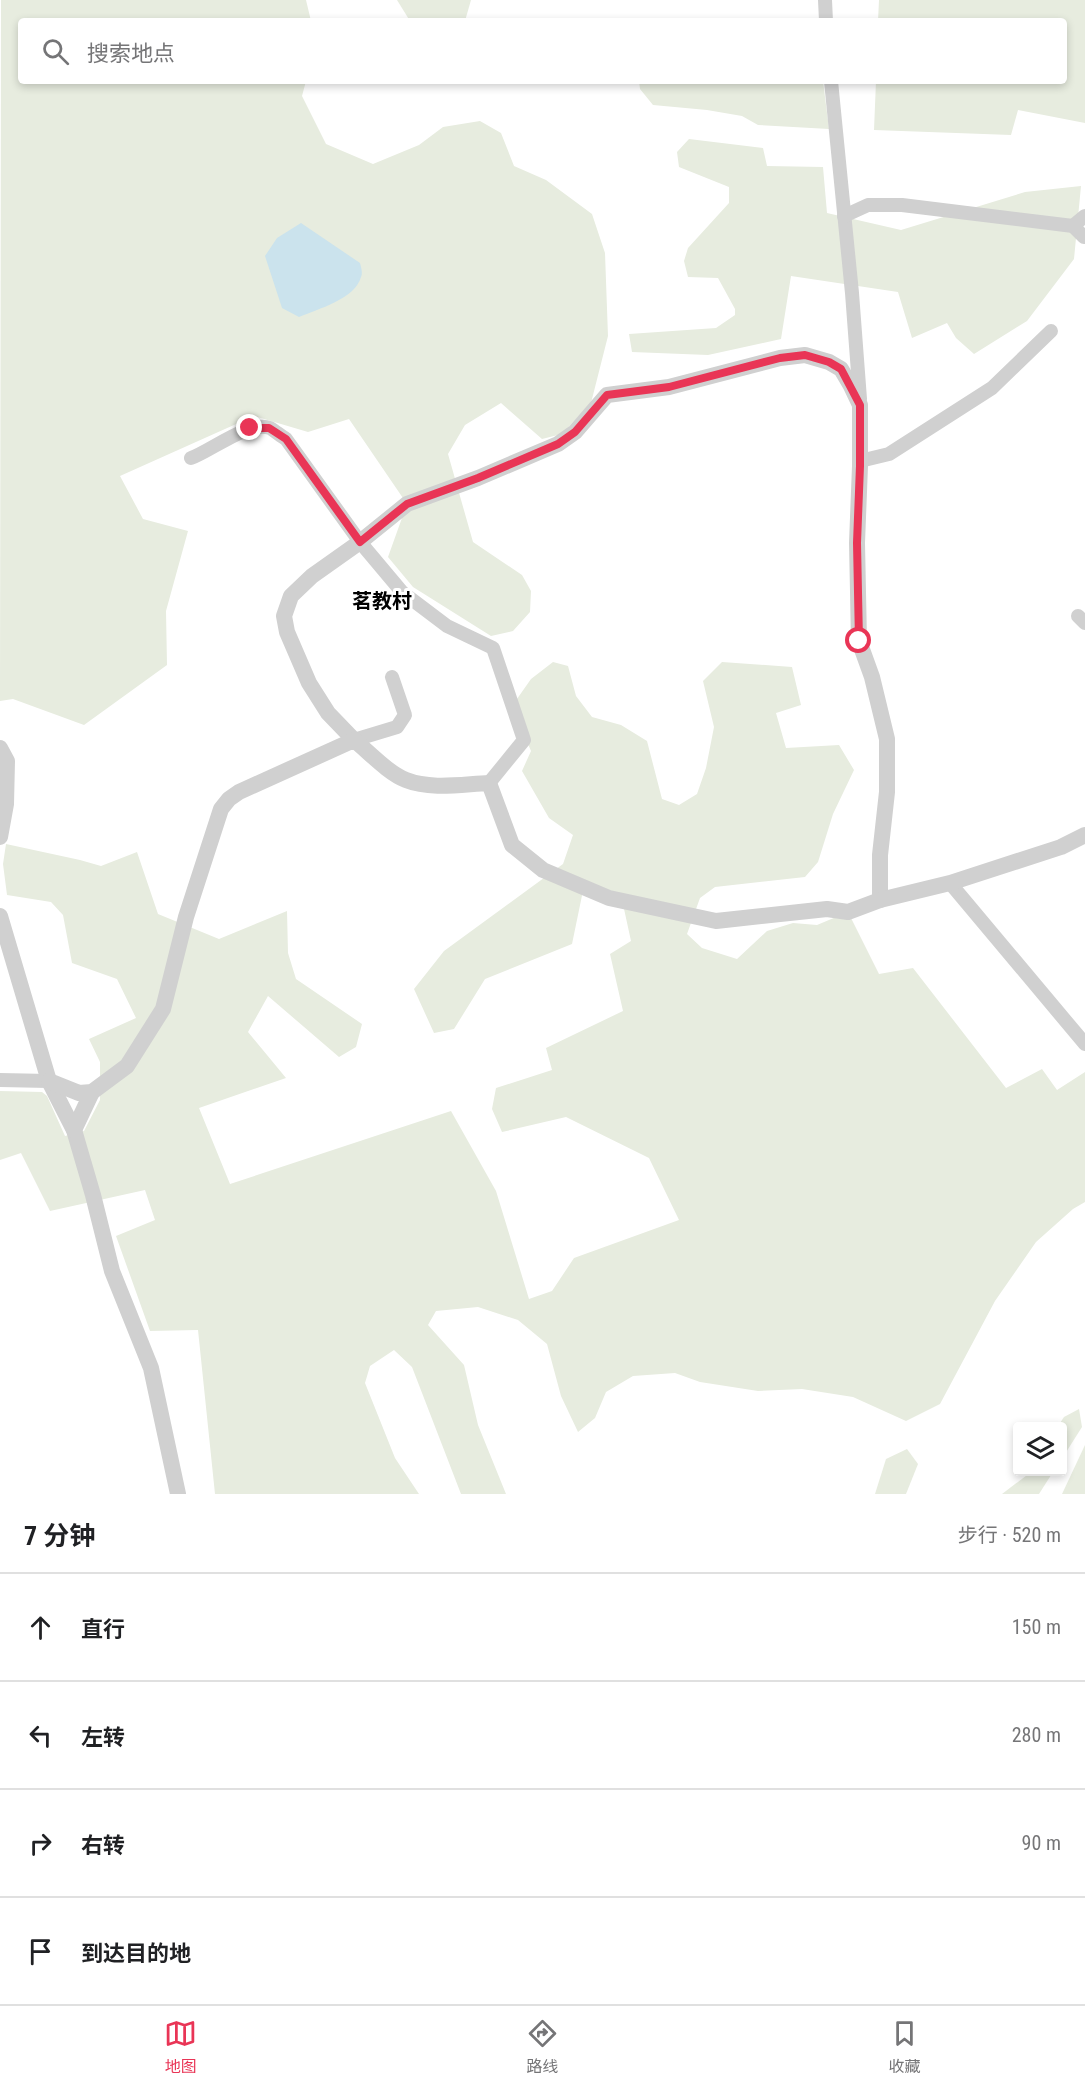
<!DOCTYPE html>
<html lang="zh">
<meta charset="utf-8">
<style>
body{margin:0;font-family:"Roboto Condensed","Noto Sans SC",sans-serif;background:#f2f2f2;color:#202124}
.controls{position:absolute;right:18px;bottom:18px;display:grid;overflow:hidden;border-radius:6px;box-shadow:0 3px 9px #0003}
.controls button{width:54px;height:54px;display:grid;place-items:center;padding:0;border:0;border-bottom:2px solid #e0e0e0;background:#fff;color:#202124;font:30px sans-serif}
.stop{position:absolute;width:18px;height:18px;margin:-14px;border:4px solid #e93556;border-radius:50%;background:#fff}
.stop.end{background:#e93556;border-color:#fff;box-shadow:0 2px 6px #0008}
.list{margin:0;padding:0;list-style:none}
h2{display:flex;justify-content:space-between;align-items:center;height:78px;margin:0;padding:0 24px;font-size:26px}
h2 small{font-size:20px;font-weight:400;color:#757577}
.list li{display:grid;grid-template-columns:39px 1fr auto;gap:18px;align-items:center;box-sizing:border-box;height:108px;padding:0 24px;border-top:2px solid #e0e0e0}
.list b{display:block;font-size:22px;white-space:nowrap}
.list em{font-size:20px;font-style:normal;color:#757577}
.icon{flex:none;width:33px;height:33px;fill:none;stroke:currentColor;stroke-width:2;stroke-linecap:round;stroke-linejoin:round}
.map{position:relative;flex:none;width:1085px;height:1494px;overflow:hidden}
.search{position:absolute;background:#fff;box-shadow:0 3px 9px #0003;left:18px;right:18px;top:18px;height:66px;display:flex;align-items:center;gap:15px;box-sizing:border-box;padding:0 21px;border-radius:6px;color:#757577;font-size:22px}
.sheet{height:510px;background:#fff}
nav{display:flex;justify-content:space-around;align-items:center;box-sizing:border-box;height:84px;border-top:2px solid #e0e0e0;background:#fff;font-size:16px;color:#757577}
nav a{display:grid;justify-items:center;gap:3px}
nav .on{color:#e93556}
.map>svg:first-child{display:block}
</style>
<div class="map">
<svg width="1085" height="1494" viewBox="0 0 1085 1494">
<rect width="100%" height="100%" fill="#fff"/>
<g fill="#e7ecdf">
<path d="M1 0H306L311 21H21V81H306L302 96 326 144 373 164 419 145 443 127 480 121 501 133 514 166 546 180 592 214 605 253 608 336 591 403 562 434 542 439 501 403 465 425 448 454 473 542 522 575 531 591 530 612 513 631 491 636 413 587 388 557 407 504 349 419 308 432 254 416 120 476 143 519 188 531 166 611 167 665 84 725 13 699 0 701Z"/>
<path d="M397 0H471L465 21H410Z"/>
<path d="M879 0H1085V123L1018 110 1011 135 874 130 876 81H1064V21H878Z"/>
<path d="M639 81H823L829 129 758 125 742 116 707 110 653 105 640 89Z"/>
<path d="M689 139 763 148 767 166 823 167 827 213 901 230 1025 192 1081 186 1074 259 1027 321 974 354 956 338 947 323 912 338 898 292 791 276 781 339 708 355 632 352 629 334 716 328 735 315V309L718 278 688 277 684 261 688 248 729 203V187L679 167 677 152Z"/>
<path d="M553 662 568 666 576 696 592 717 621 725 647 741 662 799 679 805 697 794 706 768 714 727 703 681 722 662 792 667 801 705 776 713 786 748 839 745 854 770 833 814 818 862 805 877 715 887 700 898 687 934 702 948 737 959 767 931 793 923 817 925 848 912 879 974 913 968 1006 1088 1042 1069 1057 1090 1085 1072V1202L1073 1209 1036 1242 995 1301 940 1404 906 1421 853 1397 802 1389 758 1391 700 1382 675 1373 633 1376 606 1392 595 1418 578 1432 561 1396 547 1344 518 1320 478 1307 436 1311 428 1325 464 1365 478 1425 506 1494H461L412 1367 394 1350 370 1366 365 1383 395 1458 419 1494H215L198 1330 150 1331 116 1236 155 1220 145 1190 50 1211 21 1153 0 1160V1091L42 1092 47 1096 65 1136 84 1131 100 1100V1062L89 1039 136 1018 117 979 72 963 63 915 51 902 7 895 3 864 6 844 80 860 101 866 137 852 158 914 219 939 287 911 288 953 296 979 362 1024 356 1047 339 1057 268 996 248 1032 286 1078 199 1108 230 1184 451 1111 496 1191 529 1299 552 1291 574 1258 679 1220 649 1158 566 1117 502 1132 492 1109 496 1088 552 1070 546 1048 623 1011 610 954 631 941 621 895 585 881 572 944 485 979 454 1029 434 1033 414 989 444 951 563 864 573 835 549 818 522 771 531 751 512 706 531 679Z"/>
<path d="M1079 1409 1082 1427 1063 1457 1062 1426H1058L1064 1417Z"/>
<path d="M1085 1445V1494H1062Z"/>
<path d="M907 1449 918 1464 906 1494H875L886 1459Z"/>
<path d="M1031 1472H1053L1039 1494H1002Z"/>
</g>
<path fill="#cbe3ed" d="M301 223 360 263C361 267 363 273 361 277 355 299 318 309 299 317L282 308 265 256 277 238Z"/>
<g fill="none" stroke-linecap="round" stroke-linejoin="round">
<g stroke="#d0d0d0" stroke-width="14">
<path d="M825 0 826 21"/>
<path d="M831 81 852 293 860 399"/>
<path d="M844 216 868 205H902L1073 226 1084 237"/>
<path d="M1073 226 1085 216"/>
<path d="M191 458C211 451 249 420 270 428 275 431 281 436 286 439L360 542 402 592 447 626 493 648 524 740 489 783"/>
<path d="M860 461 889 454 992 388 1051 331"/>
<path d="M1078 616 1085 623"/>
<path d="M354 740 397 727 405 715 392 677"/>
<path d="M950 883 1085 1044"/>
<path d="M0 1080 49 1081"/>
</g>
<g stroke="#d0d0d0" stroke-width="16">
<path d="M354 740 328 713 309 683 287 632 284 616 291 596 312 576 360 542 407 504 478 478 558 444 575 432 607 395 669 387 780 358 805 355 829 362 841 369 851 386 860 405V466L857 543 859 641 872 677 887 739V792L880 855V900"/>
<path d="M0 748 7 761 6 804 0 837"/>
<path d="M0 916 49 1081 74 1130 93 1195 112 1271 151 1368 178 1494"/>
<path d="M49 1081 79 1093 92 1092 127 1066 163 1009 186 917 221 809 229 799 239 792 354 740C369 752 388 773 406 780 431 790 463 784 489 783L512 845 543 870 609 898 716 921 827 909 848 912 880 900 950 883 1061 847 1085 835"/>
<path d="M74 1130 92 1092"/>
</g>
</g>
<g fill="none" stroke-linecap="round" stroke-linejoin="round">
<path stroke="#e93556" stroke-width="8" d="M250 428H269L286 439 360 542 407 504 478 478 558 444 575 432 607 395 669 387 780 358 805 355 829 362 841 369 860 405V466L857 543 859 641"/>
</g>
<g text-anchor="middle" stroke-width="6" stroke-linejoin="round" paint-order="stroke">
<g font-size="20" font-weight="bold" fill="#000" stroke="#fff">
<text x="382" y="608">茗教村</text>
</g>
</g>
</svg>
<div class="controls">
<button><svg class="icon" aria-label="layers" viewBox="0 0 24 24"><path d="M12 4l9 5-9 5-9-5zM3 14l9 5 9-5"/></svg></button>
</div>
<div class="stop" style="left:859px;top:641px"></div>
<div class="stop end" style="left:250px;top:428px"></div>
<div class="search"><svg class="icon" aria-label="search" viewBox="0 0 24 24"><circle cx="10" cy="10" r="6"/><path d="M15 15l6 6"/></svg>搜索地点</div>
</div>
<section class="sheet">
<h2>7 分钟<small>步行 · 520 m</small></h2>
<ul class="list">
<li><svg class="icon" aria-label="ahead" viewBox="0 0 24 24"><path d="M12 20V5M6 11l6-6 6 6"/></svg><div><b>直行</b></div><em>150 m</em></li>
<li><svg class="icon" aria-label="left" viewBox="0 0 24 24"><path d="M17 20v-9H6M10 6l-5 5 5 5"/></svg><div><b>左转</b></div><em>280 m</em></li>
<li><svg class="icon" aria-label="right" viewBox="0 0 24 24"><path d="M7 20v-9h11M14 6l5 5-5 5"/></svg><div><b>右转</b></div><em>90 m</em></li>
<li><svg class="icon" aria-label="arrive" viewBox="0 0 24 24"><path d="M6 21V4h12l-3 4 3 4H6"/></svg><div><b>到达目的地</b></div></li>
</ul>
</section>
<nav>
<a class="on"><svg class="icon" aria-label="map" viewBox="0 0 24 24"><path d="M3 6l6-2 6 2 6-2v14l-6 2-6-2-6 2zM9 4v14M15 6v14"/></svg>地图</a>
<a><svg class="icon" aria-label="directions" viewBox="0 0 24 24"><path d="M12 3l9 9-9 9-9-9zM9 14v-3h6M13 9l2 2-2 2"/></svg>路线</a>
<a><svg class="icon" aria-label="saved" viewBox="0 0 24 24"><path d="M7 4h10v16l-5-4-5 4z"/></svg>收藏</a>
</nav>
